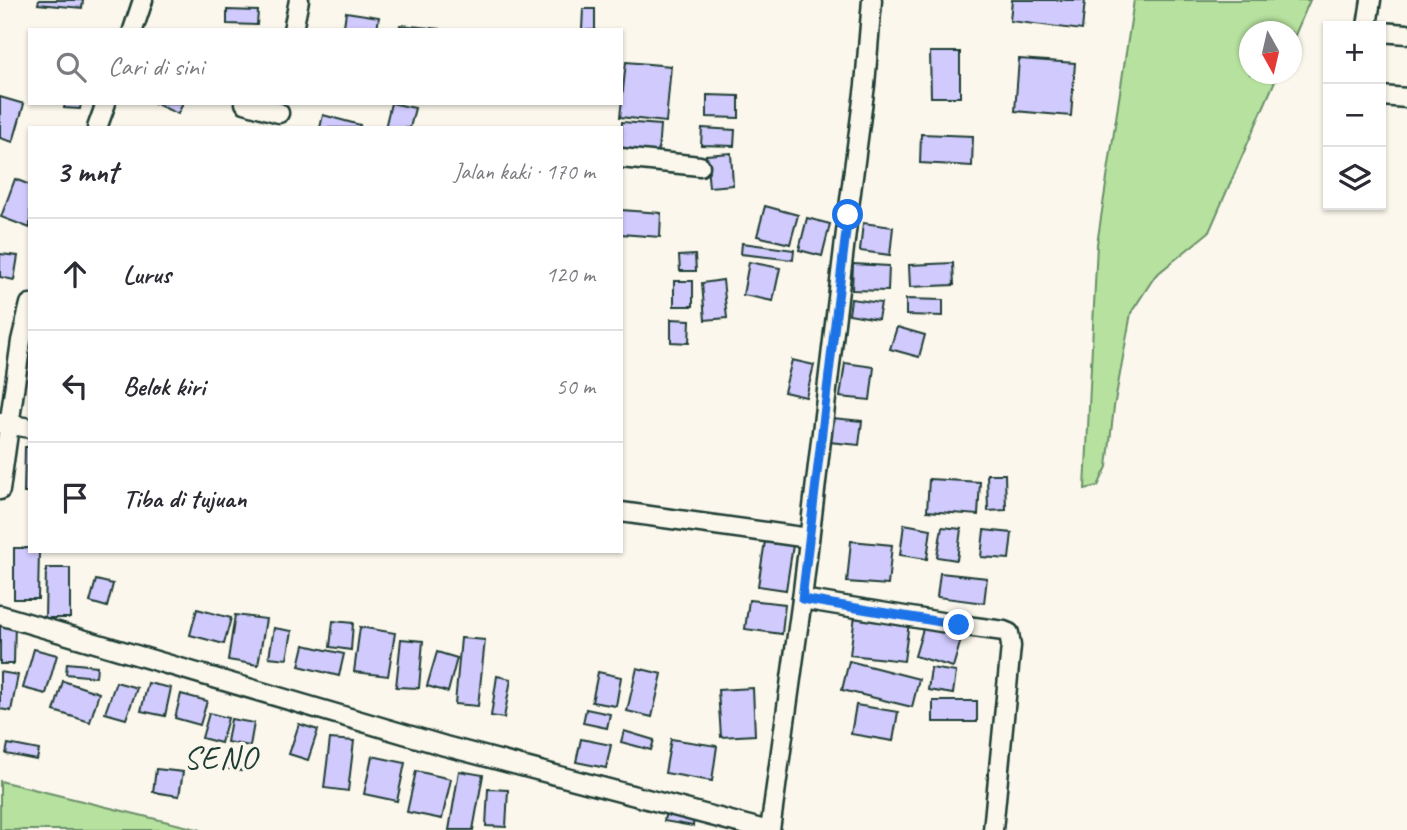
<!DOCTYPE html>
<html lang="id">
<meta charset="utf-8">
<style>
body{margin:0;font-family:Caveat,sans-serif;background:#f7f7f7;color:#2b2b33}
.controls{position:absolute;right:21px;top:21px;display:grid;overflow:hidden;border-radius:0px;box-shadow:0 2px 5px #0004}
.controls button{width:63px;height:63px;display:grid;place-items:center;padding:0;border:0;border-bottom:2px solid #e1e1e2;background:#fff;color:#2b2b33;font:35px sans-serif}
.compass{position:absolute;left:1239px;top:21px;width:63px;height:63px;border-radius:50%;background:#fff;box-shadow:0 2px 5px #0004;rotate:172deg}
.stop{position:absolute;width:21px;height:21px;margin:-16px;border:5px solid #1a73e8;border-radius:50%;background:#fff}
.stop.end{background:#1a73e8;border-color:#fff;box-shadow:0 2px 7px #0008}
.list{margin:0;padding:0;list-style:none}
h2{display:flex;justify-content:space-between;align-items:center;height:91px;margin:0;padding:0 28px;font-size:30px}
h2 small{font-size:23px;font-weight:400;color:#7c7c81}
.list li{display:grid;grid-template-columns:46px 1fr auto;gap:21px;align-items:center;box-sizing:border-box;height:112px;padding:0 28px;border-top:2px solid #e1e1e2}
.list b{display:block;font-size:26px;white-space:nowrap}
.list em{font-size:23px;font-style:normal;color:#7c7c81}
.icon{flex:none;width:38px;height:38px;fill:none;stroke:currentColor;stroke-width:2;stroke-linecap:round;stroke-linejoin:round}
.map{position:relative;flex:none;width:1407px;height:830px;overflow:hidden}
.search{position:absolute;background:#fff;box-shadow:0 2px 5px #0004;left:28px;top:28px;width:595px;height:77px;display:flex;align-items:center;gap:18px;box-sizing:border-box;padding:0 24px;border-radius:0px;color:#7c7c81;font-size:26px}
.panel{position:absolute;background:#fff;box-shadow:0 2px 5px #0004;left:28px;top:126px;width:595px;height:427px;border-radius:0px}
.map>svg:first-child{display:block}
</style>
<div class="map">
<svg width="1407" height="830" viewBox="0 0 1407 830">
<rect width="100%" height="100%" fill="#fbf7ec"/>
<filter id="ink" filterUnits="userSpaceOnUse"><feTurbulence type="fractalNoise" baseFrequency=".0143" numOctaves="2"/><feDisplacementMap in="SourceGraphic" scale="14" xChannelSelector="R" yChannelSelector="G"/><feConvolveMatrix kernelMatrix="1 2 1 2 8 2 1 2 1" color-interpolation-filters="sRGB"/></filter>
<g filter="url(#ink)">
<g fill="#b6e19e" stroke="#6a8f69" stroke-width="2">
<path d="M1134 0H1310L1292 42V32H1250V74H1278L1209 232 1155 276 1131 313 1114 407 1107 467 1098 486 1085 489 1097 244Z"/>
<path d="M0 781 201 830H0Z"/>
</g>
<g fill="#d1cafd" stroke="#1f3d34" stroke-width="2">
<path d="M39 0H83L82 8 38 4Z"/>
<path d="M1012 0H1085L1082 30 1010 21Z"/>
<path d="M583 9H595V30H582Z"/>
<path d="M227 10 258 11 257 25 227 24Z"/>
<path d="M346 12 379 17 377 30 344 26Z"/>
<path d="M400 25 441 29 399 30Z"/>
<path d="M930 52H960V97H931Z"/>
<path d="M1019 59 1075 63 1071 116 1015 111Z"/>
<path d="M626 62 671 66 666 122 620 117Z"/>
<path d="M707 95 739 96V118L707 117Z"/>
<path d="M0 97 24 104 13 142 0 138Z"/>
<path d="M65 103H81L80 109 64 108Z"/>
<path d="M154 103H183L178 114Z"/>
<path d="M391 103 415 108 410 128H385Z"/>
<path d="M323 115 360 125 359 128H320Z"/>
<path d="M622 122 660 125 658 153H621Z"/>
<path d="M702 128 735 130 734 146 701 145Z"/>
<path d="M921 134 973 136 972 166 920 163Z"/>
<path d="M731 153 733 185 709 187 706 155Z"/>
<path d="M15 179 30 185V228L1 217Z"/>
<path d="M765 206 798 215 790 244 757 236Z"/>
<path d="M621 210 661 213 660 237 621 234Z"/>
<path d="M807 218 830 224 822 256 799 250Z"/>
<path d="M863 223 893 227 890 255 860 251Z"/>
<path d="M742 243 794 250 793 260 741 254Z"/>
<path d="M0 254 18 256 14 280 0 277Z"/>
<path d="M695 255 696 271H680L679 256Z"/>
<path d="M749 262 780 268 773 301 743 295Z"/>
<path d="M953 263 954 285 910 287 909 265Z"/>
<path d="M853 264 889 266 888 291 852 290Z"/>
<path d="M723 280 727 318 705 320 702 283Z"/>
<rect x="674" y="281" width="19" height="25"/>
<path d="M851 299 881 303 878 319 849 314Z"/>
<path d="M906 299 943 300V316L906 315Z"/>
<path d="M671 319 690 320 689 343 671 342Z"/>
<path d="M897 327 925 335 919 357 890 349Z"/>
<path d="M792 360 814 365 806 397 784 392Z"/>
<path d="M845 363 874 367 870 400 840 397Z"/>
<path d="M832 418 862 421 859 445 829 442Z"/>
<path d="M25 447H30V493H24Z"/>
<path d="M987 474H1005L1006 510 988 511Z"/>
<path d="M929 479 980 482 978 515 927 511Z"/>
<path d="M904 524 931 529 927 559 900 555Z"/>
<path d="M942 527 961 529 957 560 937 557Z"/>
<path d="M984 530 1012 533 1009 559 981 557Z"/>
<path d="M765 541 793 545 786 590 758 586Z"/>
<path d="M851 541 892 545 888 585 847 582Z"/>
<path d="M14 548H30V551H39L38 599H14Z"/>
<path d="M46 568H70V618H45Z"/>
<path d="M940 573 987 578 984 603 937 597Z"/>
<path d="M96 580 113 584 107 607 90 602Z"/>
<path d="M749 600 785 604 782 634 745 629Z"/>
<path d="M197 609 231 618 224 644 190 635Z"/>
<path d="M235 615 266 619 258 665 228 660Z"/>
<path d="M855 615 909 622 904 661 850 655Z"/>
<path d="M333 621 353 623 351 650 330 647Z"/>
<path d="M0 622H15L14 664H0Z"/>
<path d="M925 622 963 633 953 667 915 656Z"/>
<path d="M360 627 395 633 388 676 354 672Z"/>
<path d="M274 628 292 631 287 659 269 657Z"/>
<path d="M461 638 485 640 478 706 455 704Z"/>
<path d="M401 639 423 641 419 688 396 687Z"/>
<path d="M304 645 344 654 339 676 299 666Z"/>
<path d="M34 649 57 655 46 694 23 688Z"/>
<path d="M437 652 457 658 448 692 427 686Z"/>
<path d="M849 661 919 679 912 707 842 690Z"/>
<path d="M67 663 97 666 96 677 66 674Z"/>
<path d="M637 668 662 674 652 717 627 711Z"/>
<path d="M931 668 956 672 953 694 928 690Z"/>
<path d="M0 672 18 675 11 711 0 709Z"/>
<path d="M598 672 621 677 616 706 592 702Z"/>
<path d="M497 676 511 679 504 718 491 716Z"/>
<path d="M63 681 99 693 90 722 54 711Z"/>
<path d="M116 682 137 688 126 719 105 713Z"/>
<path d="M148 683 171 688 165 716 141 711Z"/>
<path d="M753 688 755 735 721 737 718 690Z"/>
<path d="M181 694 207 701 200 725 175 718Z"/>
<rect x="933" y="701" width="44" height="21"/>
<path d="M856 705 898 712 893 741 851 734Z"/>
<path d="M586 709 610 714 607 728 583 723Z"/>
<path d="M209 713 228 718 221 743 202 738Z"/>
<path d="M231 719 254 723 250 746 227 742Z"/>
<path d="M299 724 318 730 308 760 289 754Z"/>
<path d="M624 731 654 740 651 750 621 742Z"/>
<path d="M330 739 354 741 348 791 324 788Z"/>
<path d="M581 739 611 745 606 768 576 762Z"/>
<path d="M671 739 717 746 712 781 665 773Z"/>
<path d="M8 744 39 750 37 760 6 754Z"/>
<path d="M372 756 405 763 397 801 364 794Z"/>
<path d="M226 757 243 760 241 771 224 768Z"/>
<path d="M156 769 183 772 179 796 153 792Z"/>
<path d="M416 771 451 779 442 819 407 812Z"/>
<path d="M459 771 483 775 473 830H449Z"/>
<path d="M488 789 508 790 506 827 486 826Z"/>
<path d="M666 811 694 816 693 826 664 821Z"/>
</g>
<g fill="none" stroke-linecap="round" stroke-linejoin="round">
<g stroke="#1f3d34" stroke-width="23">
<g id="street">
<path d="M1367 26 1371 0"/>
<path d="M133 30 143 0"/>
<path d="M293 30 299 0"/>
<path d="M1381 32 1407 34"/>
<path d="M1381 96 1407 98"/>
<path d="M245 103 279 113"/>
<path d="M97 128 106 103"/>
<path d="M621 158 700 166"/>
<path d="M0 423 30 428"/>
<path d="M0 490 21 341 30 304"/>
<path d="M621 512 809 538"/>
<path d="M802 599 959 625 1004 631 1009 633 1011 646 993 830"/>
<path d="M0 615 445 746 765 830"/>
<path d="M770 830 802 599 848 215 865 85 872 0"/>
</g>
</g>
<use href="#street" stroke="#fbf7ec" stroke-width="18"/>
</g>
</g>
<g fill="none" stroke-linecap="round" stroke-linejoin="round" filter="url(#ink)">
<path stroke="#1a73e8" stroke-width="9" d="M848 215 802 599 959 625"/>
</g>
<g text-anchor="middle" stroke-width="7" stroke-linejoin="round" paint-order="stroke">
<g font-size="32" letter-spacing="2" fill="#1f3d34" stroke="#fbf7ec">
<text x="221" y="768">SENO</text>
</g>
</g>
</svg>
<div class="controls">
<button>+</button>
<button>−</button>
<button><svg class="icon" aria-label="layers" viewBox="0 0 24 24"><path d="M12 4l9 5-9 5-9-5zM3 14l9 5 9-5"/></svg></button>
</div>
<svg class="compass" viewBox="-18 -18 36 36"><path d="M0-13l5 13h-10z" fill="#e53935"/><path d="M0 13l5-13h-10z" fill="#7c7c81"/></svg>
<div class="stop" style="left:848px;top:215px"></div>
<div class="stop end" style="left:959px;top:625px"></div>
<div class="search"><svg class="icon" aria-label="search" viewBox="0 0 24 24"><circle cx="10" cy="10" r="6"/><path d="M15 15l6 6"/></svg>Cari di sini</div>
<section class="panel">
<h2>3 mnt<small>Jalan kaki · 170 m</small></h2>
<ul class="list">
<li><svg class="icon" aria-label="ahead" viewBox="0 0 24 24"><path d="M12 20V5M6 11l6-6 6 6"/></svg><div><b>Lurus</b></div><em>120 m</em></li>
<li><svg class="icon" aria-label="left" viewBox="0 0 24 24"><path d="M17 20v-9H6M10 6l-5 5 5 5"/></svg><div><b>Belok kiri</b></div><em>50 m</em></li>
<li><svg class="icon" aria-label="arrive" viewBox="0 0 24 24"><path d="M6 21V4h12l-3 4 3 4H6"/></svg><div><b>Tiba di tujuan</b></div></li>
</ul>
</section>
</div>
